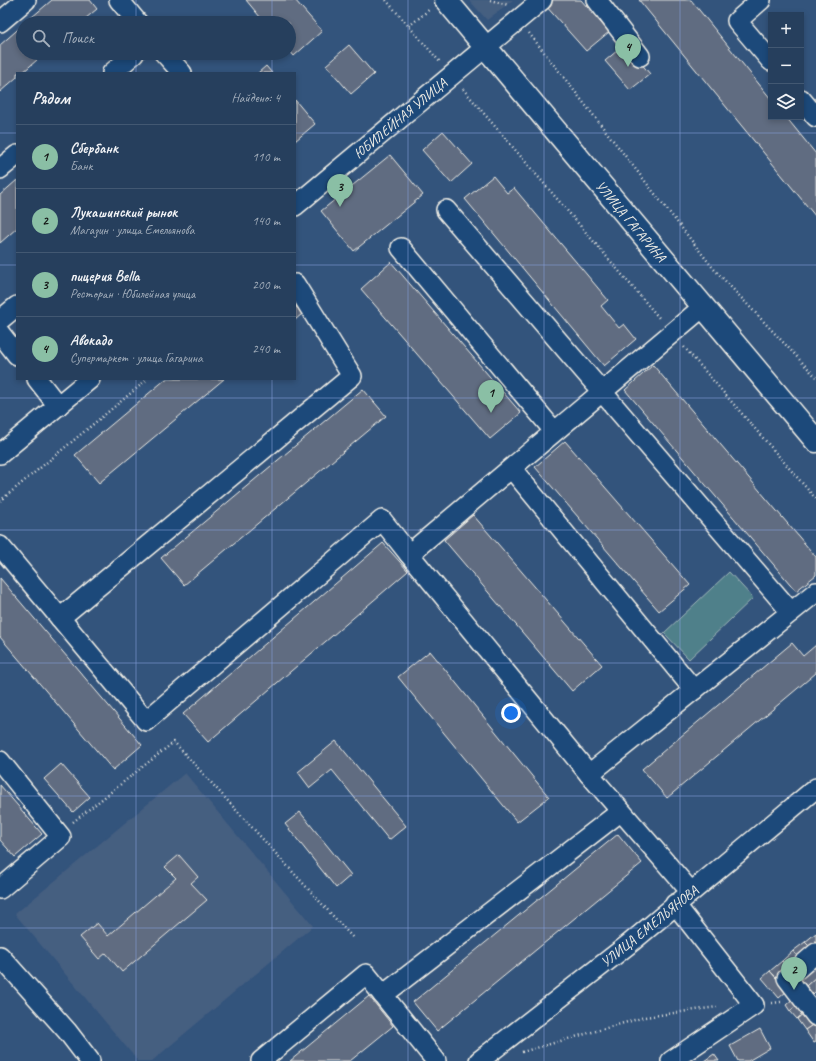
<!DOCTYPE html>
<html lang="ru">
<meta charset="utf-8">
<style>
body{margin:0;font-family:Caveat,sans-serif;background:#2e4663;color:#f1f3f6}
.controls{position:absolute;right:12px;top:12px;display:grid;overflow:hidden;border-radius:0px;box-shadow:0 2px 6px #0003}
.controls button{width:36px;height:36px;display:grid;place-items:center;padding:0;border:0;border-bottom:1px solid #425872;background:#263f5d;color:#f1f3f6;font:20px sans-serif}
.you{position:absolute;left:511px;top:713px;width:14px;height:14px;margin:-10px;border:3px solid #fff;border-radius:50%;background:#1a73e8;box-shadow:0 0 0 6px #1a73e833}
.badge{display:grid;place-items:center;width:26px;height:26px;border-radius:50%;background:#8abfa5;color:#111;font-size:13px;font-weight:700}
.pin{position:absolute;translate:-50% -33px;filter:drop-shadow(0 1px 2px #0008)}
.pin::after{content:'';position:absolute;top:21px;width:14px;height:12px;background:inherit;clip-path:polygon(0 0,100% 0,50% 100%)}
.list{margin:0;padding:0;list-style:none}
h2{display:flex;justify-content:space-between;align-items:center;height:52px;margin:0;padding:0 16px;font-size:17px}
h2 small{font-size:13px;font-weight:400;color:#a4afbc}
.list li{display:grid;grid-template-columns:26px 1fr auto;gap:12px;align-items:center;box-sizing:border-box;height:64px;padding:0 16px;border-top:1px solid #425872}
.list b{display:block;font-size:15px;white-space:nowrap}
.list p{margin:0;font-size:13px;white-space:nowrap;color:#a4afbc}
.list em{font-size:13px;font-style:normal;color:#a4afbc}
.icon{flex:none;width:22px;height:22px;fill:none;stroke:currentColor;stroke-width:2;stroke-linecap:round;stroke-linejoin:round}
.map{position:relative;flex:none;width:816px;height:1061px;overflow:hidden}
.search{position:absolute;background:#263f5d;box-shadow:0 2px 6px #0003;left:16px;top:16px;width:280px;height:44px;display:flex;align-items:center;gap:10px;box-sizing:border-box;padding:0 14px;border-radius:22px;color:#a4afbc;font-size:15px}
.panel{position:absolute;background:#263f5d;box-shadow:0 2px 6px #0003;left:16px;top:72px;width:280px;height:308px;border-radius:0px}
.map>svg:first-child{display:block}
</style>
<div class="map">
<svg width="816" height="1061" viewBox="0 0 816 1061">
<rect width="100%" height="100%" fill="#33547c"/>
<filter id="ink" filterUnits="userSpaceOnUse"><feTurbulence type="fractalNoise" baseFrequency=".025" numOctaves="2"/><feDisplacementMap in="SourceGraphic" scale="8" xChannelSelector="R" yChannelSelector="G"/><feConvolveMatrix kernelMatrix="1 2 1 2 8 2 1 2 1" color-interpolation-filters="sRGB"/></filter>
<g filter="url(#ink)">
<g fill="#455e80">
<path d="M469 0H513L487 20Z"/>
<path d="M185 773 313 926 152 1061H138L15 914Z"/>
</g>
<path fill="#50808a" stroke="#a2b8b9" d="M729 572 753 598 689 659 664 633Z"/>
<g fill="#616c81" stroke="#f4f1e8">
<path d="M52 0H90L97 9 80 23H25Z"/>
<path d="M246 0H295L322 31 294 56 289 50V23H265Z"/>
<path d="M551 0H581L609 32 586 51 545 5Z"/>
<path d="M639 0H691L771 99V117H786L816 154V217Z"/>
<path d="M23 25V53H45L22 73H17V77L0 92V45Z"/>
<path d="M625 44 650 74 630 90 605 61Z"/>
<path d="M349 45 374 74 351 94 326 65Z"/>
<path d="M266 66 272 73H258Z"/>
<path d="M295 100 315 124 295 141Z"/>
<path d="M443 131 472 164 451 183 422 150Z"/>
<path d="M390 155 423 195 354 251 321 211Z"/>
<path d="M493 176 507 193 514 188 608 300 601 306 619 328 624 324 636 339 604 366 465 199Z"/>
<path d="M17 180V228L0 243V195Z"/>
<path d="M391 262 521 413 490 439 361 289Z"/>
<path d="M295 305 302 314 295 320Z"/>
<path d="M653 365 816 557V575L796 591 625 390Z"/>
<path d="M166 379H224L99 483 75 455Z"/>
<path d="M363 389 386 416 184 585 161 558Z"/>
<path d="M565 441 690 585 659 611 535 467Z"/>
<path d="M473 515 602 665 572 691 444 540Z"/>
<path d="M383 543 408 571 208 742 183 714Z"/>
<path d="M0 578 142 745 113 770 0 637Z"/>
<path d="M792 643 803 656 816 645V673L667 798 642 769Z"/>
<path d="M430 651 549 797 517 822 398 677Z"/>
<path d="M336 741 406 826 389 840 332 770 310 788 298 772Z"/>
<path d="M61 764 90 797 73 812 44 779Z"/>
<path d="M0 785 42 834 15 857 0 840Z"/>
<path d="M300 812 351 875 336 888 285 824Z"/>
<path d="M618 834 642 863 437 1031 413 1002Z"/>
<path d="M179 855 198 877 191 883 207 900 122 972 106 953 99 959 80 937 97 923 108 936 176 878 165 867Z"/>
<path d="M816 933V944L811 948 805 942Z"/>
<path d="M805 942 811 948 798 957 793 951Z"/>
<path d="M793 951 798 957 787 967 782 961Z"/>
<path d="M782 961 787 967 776 977 770 971Z"/>
<path d="M813 967 816 970V977L806 986 800 978Z"/>
<path d="M770 971 787 991 779 998 762 978Z"/>
<path d="M816 977V991L813 994 806 986Z"/>
<path d="M369 996 393 1026 350 1061H290Z"/>
<path d="M794 998 799 1004 790 1011 786 1005Z"/>
<path d="M799 1004 805 1012 797 1019 790 1011Z"/>
<path d="M805 1012 814 1024 805 1030 797 1019Z"/>
<path d="M814 1024 816 1027V1042L814 1043 805 1030Z"/>
<path d="M760 1029 770 1048 748 1061H738L730 1046Z"/>
<path d="M714 1054 719 1061H704Z"/>
</g>
<g fill="none" stroke-linecap="round" stroke-linejoin="round">
<g stroke="#f4f1e8" stroke-width="22">
<g id="minor">
<path d="M119 0 138 23"/>
<path d="M597 0 640 56"/>
<path d="M761 0 737 21 771 61"/>
<path d="M0 22 26 0"/>
<path d="M164 53 182 73"/>
<path d="M112 73 134 54"/>
<path d="M801 99 816 117"/>
<path d="M0 169 17 155"/>
<path d="M295 206 542 0"/>
<path d="M446 210 791 612"/>
<path d="M401 248 554 431"/>
<path d="M0 320 17 306"/>
<path d="M0 333 17 355"/>
<path d="M37 379 58 406"/>
<path d="M0 454 90 379"/>
<path d="M512 469 694 690"/>
<path d="M0 546 146 721 382 520 409 554 703 307"/>
<path d="M409 554 589 774 691 892"/>
<path d="M60 618 352 376 295 284"/>
<path d="M0 761 61 837 0 889"/>
<path d="M589 774 816 592"/>
<path d="M816 953 787 978 816 1016"/>
<path d="M0 956 67 1031 90 1061"/>
<path d="M383 995 620 812"/>
<path d="M261 1061 366 974 436 1061"/>
<path d="M479 1061 629 944 816 788"/>
<path d="M671 1061 754 1005 675 904"/>
</g>
</g>
<g stroke="#f4f1e8" stroke-width="25">
<path id="major" d="M446 0 816 441"/>
</g>
<g stroke="#f4f1e8" stroke-width="2.5" stroke-dasharray="1 3" stroke-linecap="butt">
<path d="M386 0 440 62"/>
<path d="M490 0 508 5"/>
<path d="M409 26 430 9"/>
<path d="M529 33 713 268 816 377"/>
<path d="M463 89 660 319"/>
<path d="M684 347 816 499"/>
<path d="M0 501 148 379"/>
<path d="M73 822 174 742 354 939"/>
<path d="M772 1003 781 1002"/>
<path d="M522 1052 645 1017 717 1007"/>
</g>
<use href="#minor" stroke="#1f4a7a" stroke-width="19"/>
<use href="#major" stroke="#1f4a7a" stroke-width="22"/>
</g>
</g>
<path fill="none" stroke="#88a0e0" stroke-width="1" stroke-opacity="0.55" d="M136 0V23M272 0V23M408 0V1061M544 0V1061M680 0V1061M136 53V73M272 53V73M0 133H17M295 133H816M0 265H17M295 265H816M136 379V1061M272 379V1061M0 398H816M0 530H816M0 663H816M0 796H816M0 928H816"/>
<g text-anchor="middle" stroke-width="3" stroke-linejoin="round" paint-order="stroke">
<g font-size="14" fill="#f4f1e8" stroke="#1f4a7a">
<text transform="translate(400 118) rotate(-40)" y="5">ЮБИЛЕЙНАЯ УЛИЦА</text>
<text transform="translate(631 221) rotate(50)" y="5">УЛИЦА ГАГАРИНА</text>
<text transform="translate(649 926) rotate(-39)" y="5">УЛИЦА ЕМЕЛЬЯНОВА</text>
</g>
</g>
</svg>
<div class="controls">
<button>+</button>
<button>−</button>
<button><svg class="icon" aria-label="layers" viewBox="0 0 24 24"><path d="M12 4l9 5-9 5-9-5zM3 14l9 5 9-5"/></svg></button>
</div>
<div class="you"></div>
<div class="pin badge" style="left:491px;top:413px">1</div>
<div class="pin badge" style="left:794px;top:990px">2</div>
<div class="pin badge" style="left:340px;top:207px">3</div>
<div class="pin badge" style="left:628px;top:67px">4</div>
<div class="search"><svg class="icon" aria-label="search" viewBox="0 0 24 24"><circle cx="10" cy="10" r="6"/><path d="M15 15l6 6"/></svg>Поиск</div>
<section class="panel">
<h2>Рядом<small>Найдено: 4</small></h2>
<ul class="list">
<li><span class="badge">1</span><div><b>Сбербанк</b><p>Банк</p></div><em>110 m</em></li>
<li><span class="badge">2</span><div><b>Лукашинский рынок</b><p>Магазин · улица Емельянова</p></div><em>140 m</em></li>
<li><span class="badge">3</span><div><b>пицерия Bella</b><p>Ресторан · Юбилейная улица</p></div><em>200 m</em></li>
<li><span class="badge">4</span><div><b>Авокадо</b><p>Супермаркет · улица Гагарина</p></div><em>240 m</em></li>
</ul>
</section>
</div>
